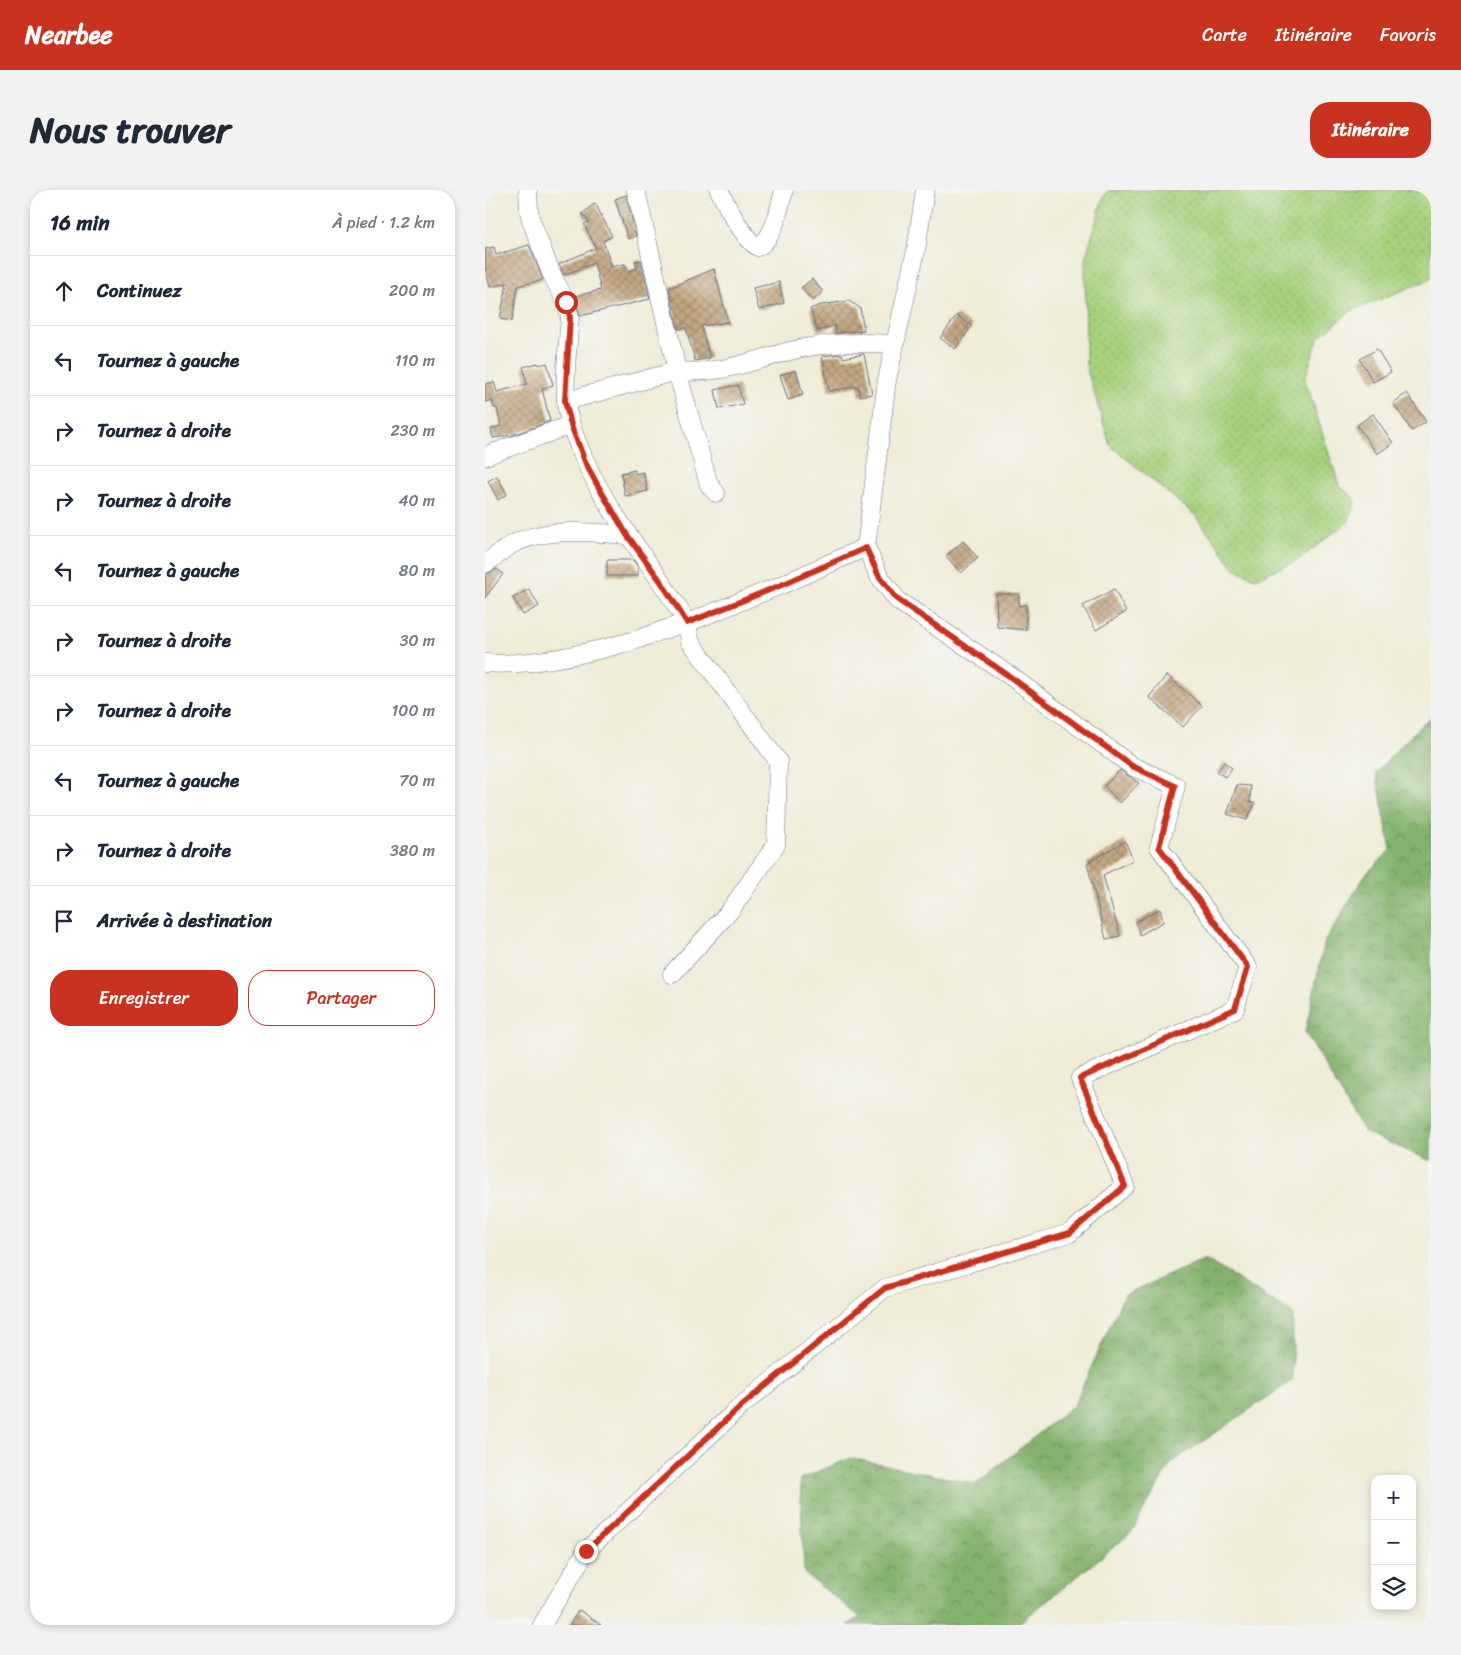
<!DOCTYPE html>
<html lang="fr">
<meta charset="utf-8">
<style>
body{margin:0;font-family:Sriracha,sans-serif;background:#f2f2f3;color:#1f2937}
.controls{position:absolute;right:15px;bottom:15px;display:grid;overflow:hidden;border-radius:10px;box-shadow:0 2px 8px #0003}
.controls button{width:45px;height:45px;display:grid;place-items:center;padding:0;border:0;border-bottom:1px solid #e0e1e3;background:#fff;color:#1f2937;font:25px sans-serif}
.stop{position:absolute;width:15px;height:15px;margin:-11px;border:4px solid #c8321e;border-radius:50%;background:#fff}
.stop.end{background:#c8321e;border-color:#fff;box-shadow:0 1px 5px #0008}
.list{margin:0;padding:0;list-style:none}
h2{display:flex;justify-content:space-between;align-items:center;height:65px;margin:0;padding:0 20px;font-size:21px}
h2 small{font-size:16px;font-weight:400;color:#747a83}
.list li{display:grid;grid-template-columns:32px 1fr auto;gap:15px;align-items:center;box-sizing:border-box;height:70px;padding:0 20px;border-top:1px solid #e0e1e3}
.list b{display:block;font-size:19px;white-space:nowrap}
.list em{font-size:16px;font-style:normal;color:#747a83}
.actions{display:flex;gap:10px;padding:15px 20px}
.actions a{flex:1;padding:11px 0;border:1px solid #c8321e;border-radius:20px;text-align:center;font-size:18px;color:#c8321e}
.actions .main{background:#c8321e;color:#fff}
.icon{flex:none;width:28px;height:28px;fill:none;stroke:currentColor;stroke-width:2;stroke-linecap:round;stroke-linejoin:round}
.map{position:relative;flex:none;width:946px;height:1435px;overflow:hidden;border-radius:20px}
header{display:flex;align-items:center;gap:30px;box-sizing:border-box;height:70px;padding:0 25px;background:#c8321e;color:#fff}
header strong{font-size:24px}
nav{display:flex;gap:28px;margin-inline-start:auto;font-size:18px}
.intro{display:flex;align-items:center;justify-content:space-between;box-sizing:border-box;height:120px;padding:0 30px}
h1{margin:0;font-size:35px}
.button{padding:12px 22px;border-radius:20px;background:#c8321e;color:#fff;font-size:18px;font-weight:700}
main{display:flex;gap:30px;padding:0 30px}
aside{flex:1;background:#fff;border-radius:20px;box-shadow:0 2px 8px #0003}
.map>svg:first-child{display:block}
</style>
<header>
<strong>Nearbee</strong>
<nav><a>Carte</a><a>Itinéraire</a><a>Favoris</a></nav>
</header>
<div class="intro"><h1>Nous trouver</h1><a class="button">Itinéraire</a></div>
<main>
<aside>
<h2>16 min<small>À pied · 1.2 km</small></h2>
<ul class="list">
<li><svg class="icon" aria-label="ahead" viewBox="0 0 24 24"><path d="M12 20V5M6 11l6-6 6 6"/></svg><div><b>Continuez</b></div><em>200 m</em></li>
<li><svg class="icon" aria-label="left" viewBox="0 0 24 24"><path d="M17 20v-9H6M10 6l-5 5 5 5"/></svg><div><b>Tournez à gauche</b></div><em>110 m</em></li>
<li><svg class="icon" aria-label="right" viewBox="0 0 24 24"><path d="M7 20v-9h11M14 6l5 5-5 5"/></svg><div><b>Tournez à droite</b></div><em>230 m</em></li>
<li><svg class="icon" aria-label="right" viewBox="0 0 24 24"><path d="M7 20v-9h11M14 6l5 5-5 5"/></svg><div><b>Tournez à droite</b></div><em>40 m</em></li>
<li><svg class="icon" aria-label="left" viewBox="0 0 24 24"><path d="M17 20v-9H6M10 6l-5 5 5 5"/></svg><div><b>Tournez à gauche</b></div><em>80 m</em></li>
<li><svg class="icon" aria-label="right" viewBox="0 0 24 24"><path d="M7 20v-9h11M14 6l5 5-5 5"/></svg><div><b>Tournez à droite</b></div><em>30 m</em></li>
<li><svg class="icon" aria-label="right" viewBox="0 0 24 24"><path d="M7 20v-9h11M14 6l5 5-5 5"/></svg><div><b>Tournez à droite</b></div><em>100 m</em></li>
<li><svg class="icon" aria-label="left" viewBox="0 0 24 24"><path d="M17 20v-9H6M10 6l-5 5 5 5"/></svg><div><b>Tournez à gauche</b></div><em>70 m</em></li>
<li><svg class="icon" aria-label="right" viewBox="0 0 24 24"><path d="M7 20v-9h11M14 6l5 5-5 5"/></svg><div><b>Tournez à droite</b></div><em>380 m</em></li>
<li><svg class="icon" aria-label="arrive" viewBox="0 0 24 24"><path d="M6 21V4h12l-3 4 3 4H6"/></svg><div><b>Arrivée à destination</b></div></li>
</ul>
<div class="actions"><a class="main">Enregistrer</a><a>Partager</a></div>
</aside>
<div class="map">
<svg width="946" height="1435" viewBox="0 0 946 1435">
<defs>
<pattern id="grass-dots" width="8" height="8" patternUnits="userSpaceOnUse" patternTransform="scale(1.25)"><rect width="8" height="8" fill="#a6d07c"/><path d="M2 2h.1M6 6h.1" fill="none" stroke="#8eb36e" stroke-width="1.8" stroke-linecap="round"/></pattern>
<pattern id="forest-crowns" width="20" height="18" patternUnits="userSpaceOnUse" patternTransform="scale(1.25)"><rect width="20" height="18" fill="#84b26c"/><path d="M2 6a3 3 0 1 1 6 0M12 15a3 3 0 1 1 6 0" fill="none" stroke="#6b915c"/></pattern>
<pattern id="building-cross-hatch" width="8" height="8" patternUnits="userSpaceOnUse" patternTransform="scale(1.25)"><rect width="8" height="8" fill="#c4a67f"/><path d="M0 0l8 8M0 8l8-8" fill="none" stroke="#9e886b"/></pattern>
</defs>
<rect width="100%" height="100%" fill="#f6f6f2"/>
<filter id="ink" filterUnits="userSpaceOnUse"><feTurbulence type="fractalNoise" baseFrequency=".02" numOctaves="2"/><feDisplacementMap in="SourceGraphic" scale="10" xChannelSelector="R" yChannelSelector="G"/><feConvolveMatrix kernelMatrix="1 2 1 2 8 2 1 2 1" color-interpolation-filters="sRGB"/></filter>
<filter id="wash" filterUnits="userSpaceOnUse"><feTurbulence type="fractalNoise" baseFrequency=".0096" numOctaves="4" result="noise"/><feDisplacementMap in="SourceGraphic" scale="20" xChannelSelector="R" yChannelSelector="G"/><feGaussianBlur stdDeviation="1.12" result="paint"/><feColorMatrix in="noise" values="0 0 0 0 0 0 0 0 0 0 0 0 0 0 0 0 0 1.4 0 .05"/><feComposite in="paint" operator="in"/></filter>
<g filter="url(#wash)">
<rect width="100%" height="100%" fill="#efecd8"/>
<path fill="url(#grass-dots)" stroke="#60806d" d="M624 0H946V89L866 121 833 148 820 189 854 295 871 310 864 331 812 371 770 388 750 379 712 327 625 255 601 176 600 69 618 8Z"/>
<g fill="url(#forest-crowns)" stroke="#507065">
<path d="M946 529V971L879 942 820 842 840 751 880 685 906 660 891 582 938 533Z"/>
<path d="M720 1069 808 1124V1190L686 1273 646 1343 532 1435H363L375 1427 319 1383 315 1289 366 1268 491 1294 589 1215 639 1105Z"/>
</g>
<g id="blocks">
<g fill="url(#building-cross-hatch)">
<path d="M141 5 151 46 143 49 130 9Z"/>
<path d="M110 13 127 46 118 51 127 77 140 74 144 81 152 78 150 71 156 70 165 109 95 126 90 106 116 100 109 73 79 85 74 74 111 58 99 34 104 32 97 24Z"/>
<path d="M44 55 58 90 33 96 27 131 15 129 22 93 5 97 0 77V59L9 57 11 65Z"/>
<path d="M229 79 243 132 216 136 225 168 210 171 201 138 193 139 184 98Z"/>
<path d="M327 89 338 102 328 111 316 98Z"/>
<path d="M294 92 299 113 274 120 268 98Z"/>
<path d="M364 111 375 118 379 140 351 143 350 135 333 141 325 119 336 115Z"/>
<path d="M472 125 487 136 470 159 455 148Z"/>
<path d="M892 159 906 182 888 192 875 169Z"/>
<path d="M357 164 358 168 379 164 387 204 375 206 373 196 344 201 337 166Z"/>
<path d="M53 173 54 175 62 173 68 195 57 199 65 231 28 245 8 248 6 239 16 236 12 218H9L7 210 0 212V194L9 192 12 202 42 194 38 177Z"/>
<path d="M311 180 318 205 303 210 295 185Z"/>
<path d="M253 195 258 214 234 219 230 200Z"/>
<path d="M922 203 941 232 927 241 908 213Z"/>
<path d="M888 224 908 253 892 264 872 235Z"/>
<path d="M150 280V284L158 282 163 301 140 306 136 283Z"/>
<path d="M12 286 22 304 13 310 3 291Z"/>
<path d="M478 351 493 368 476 383 461 366Z"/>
<path d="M122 370H148L153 377V386H122Z"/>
<path d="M12 379 18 384 0 408V385Z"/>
<path d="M44 399 54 416 38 425 28 408Z"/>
<path d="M629 399 641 422 611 440 598 416Z"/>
<path d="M511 404H534V416L541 414V440L512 437Z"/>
<path d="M682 485 717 516 698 537 664 507Z"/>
<path d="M739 572 747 578 740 587 732 582Z"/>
<path d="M635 580 654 593 635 613 619 596Z"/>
<path d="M752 595 766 596 765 612 770 613 762 630 742 624Z"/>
<path d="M640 651 648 670 618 685 635 746 621 749 602 673Z"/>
<path d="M675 719 678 732 655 745 650 732Z"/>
<path d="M94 1420 116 1435H84Z"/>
</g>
</g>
</g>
<g filter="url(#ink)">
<use href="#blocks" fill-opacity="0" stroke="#657189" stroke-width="1"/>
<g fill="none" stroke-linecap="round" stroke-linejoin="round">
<g stroke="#657189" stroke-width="19">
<g id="minor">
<path d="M151 0 192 181C234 185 266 171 305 161 339 152 374 152 409 154"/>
<path d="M234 0C240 13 260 51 273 57 289 49 295 16 299 0"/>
<path d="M81 211 192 181 224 295 231 303"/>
<path d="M0 266 85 235"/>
<path d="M2 373C12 365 22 356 34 351 67 338 107 342 142 345"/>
<path d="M0 473C44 477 108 462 151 450 168 444 185 437 202 433 167 372 118 320 93 254 87 240 82 226 81 210 79 183 83 154 85 127L81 112 66 83 46 30 44 20 43 0"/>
<path d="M187 784 244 722 291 655 293 571 205 451 202 433 294 396 381 357 402 190 431 60 440 0"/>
<path d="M57 1435 101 1361 256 1216 400 1098 585 1043 640 996 595 888 750 819 763 777 674 657 691 596 647 576 524 485 413 411 394 386 381 357"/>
</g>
</g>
<use href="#minor" stroke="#fff" stroke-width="18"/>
</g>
</g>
<g fill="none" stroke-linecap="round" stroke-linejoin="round" filter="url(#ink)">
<path stroke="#c8321e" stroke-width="6" d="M81 112 85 127 80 211 86 235 101 274 113 296 142 345 177 393 202 433 294 396 381 358 394 386 413 410 524 486 647 576 690 596 674 657 763 777 750 819 595 888 640 996 585 1043 400 1098 256 1216 101 1361"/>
</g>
</svg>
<div class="controls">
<button>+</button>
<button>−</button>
<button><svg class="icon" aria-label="layers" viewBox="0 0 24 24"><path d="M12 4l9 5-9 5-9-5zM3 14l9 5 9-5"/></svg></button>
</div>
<div class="stop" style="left:81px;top:112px"></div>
<div class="stop end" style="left:101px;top:1361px"></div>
</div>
</main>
